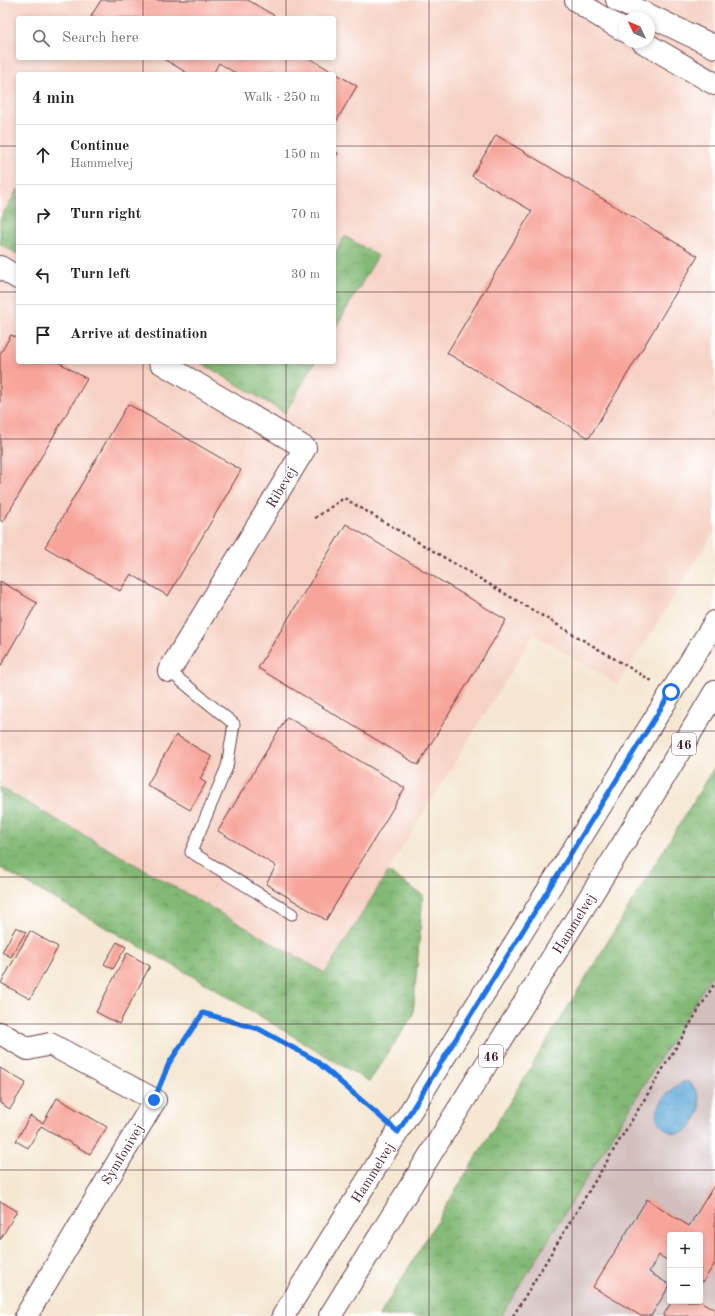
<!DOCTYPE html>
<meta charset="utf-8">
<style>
body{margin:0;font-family:"Old Standard TT",serif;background:#f2f2f2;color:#222}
.controls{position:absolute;right:12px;bottom:12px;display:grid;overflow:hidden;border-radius:4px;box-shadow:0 2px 6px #0003}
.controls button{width:36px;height:36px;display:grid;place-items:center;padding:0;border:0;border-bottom:1px solid #e0e0e0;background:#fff;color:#222;font:20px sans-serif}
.compass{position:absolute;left:619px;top:12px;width:36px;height:36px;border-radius:50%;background:#fff;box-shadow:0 2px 6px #0003;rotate:314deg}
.stop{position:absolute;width:12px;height:12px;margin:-9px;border:3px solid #1a73e8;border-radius:50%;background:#fff}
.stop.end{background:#1a73e8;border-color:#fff;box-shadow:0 1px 4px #0008}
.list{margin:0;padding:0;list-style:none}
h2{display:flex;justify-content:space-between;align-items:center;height:52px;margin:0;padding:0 16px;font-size:17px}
h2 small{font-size:13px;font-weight:400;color:#767676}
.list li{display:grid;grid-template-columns:26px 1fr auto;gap:12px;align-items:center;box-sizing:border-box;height:60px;padding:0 16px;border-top:1px solid #e0e0e0}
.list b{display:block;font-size:15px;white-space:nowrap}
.list p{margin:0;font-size:13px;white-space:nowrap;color:#767676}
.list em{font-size:13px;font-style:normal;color:#767676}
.icon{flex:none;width:22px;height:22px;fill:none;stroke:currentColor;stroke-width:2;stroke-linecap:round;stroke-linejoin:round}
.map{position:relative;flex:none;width:715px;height:1316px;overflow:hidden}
.search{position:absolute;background:#fff;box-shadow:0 2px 6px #0003;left:16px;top:16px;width:320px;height:44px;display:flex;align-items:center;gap:10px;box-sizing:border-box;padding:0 14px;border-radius:4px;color:#767676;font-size:15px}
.panel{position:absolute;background:#fff;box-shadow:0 2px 6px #0003;left:16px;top:72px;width:320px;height:292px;border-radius:4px}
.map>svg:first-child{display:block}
</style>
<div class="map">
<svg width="715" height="1316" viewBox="0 0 715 1316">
<defs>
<pattern id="forest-crowns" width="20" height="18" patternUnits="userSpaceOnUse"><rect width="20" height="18" fill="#82b975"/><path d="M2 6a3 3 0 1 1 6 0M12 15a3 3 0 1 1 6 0" fill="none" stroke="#6c9660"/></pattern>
<pattern id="water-ripples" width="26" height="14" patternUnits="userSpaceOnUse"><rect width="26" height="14" fill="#62abd9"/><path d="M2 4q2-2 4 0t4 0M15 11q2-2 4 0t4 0" fill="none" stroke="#538bb0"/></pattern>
</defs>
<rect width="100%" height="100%" fill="#fff"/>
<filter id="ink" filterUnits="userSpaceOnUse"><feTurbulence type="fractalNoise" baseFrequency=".025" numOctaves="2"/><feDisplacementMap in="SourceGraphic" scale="8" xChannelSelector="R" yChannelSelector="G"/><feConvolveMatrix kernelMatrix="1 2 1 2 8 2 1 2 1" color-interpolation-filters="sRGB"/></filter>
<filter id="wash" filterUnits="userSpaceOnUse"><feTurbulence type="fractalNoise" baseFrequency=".012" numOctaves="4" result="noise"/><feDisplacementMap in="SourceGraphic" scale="16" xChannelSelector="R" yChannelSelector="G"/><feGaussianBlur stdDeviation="0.9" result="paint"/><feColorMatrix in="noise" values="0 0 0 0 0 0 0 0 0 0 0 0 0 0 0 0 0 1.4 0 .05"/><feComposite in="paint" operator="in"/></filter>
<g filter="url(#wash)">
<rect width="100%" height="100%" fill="#f5e7d1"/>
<path fill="#f6d2c4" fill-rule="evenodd" d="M0 0H715V530L618 685 534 634 325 973 0 787ZM18 18H334V58H18ZM625 18H649V42H625ZM18 74H334V362H18Z"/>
<path fill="#d1bfbe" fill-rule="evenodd" d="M715 970V1316H501ZM670 1235H700V1301H670Z"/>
<g fill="url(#forest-crowns)" stroke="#666c50">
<path d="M18 189V254L0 244V219Z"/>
<path d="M345 236 378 256 334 330V254Z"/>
<path d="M200 362H315L285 413Z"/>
<path d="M715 766V970L501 1316H379Z"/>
<path d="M0 787 325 973 388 872 423 895 413 1015 369 1082 210 986 0 868Z"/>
</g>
<path fill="url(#water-ripples)" stroke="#566582" d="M687 1081C715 1100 691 1144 668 1131 664 1128 660 1125 658 1120 652 1107 674 1083 687 1081Z"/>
<g id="blocks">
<g fill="#f7a59a">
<path d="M101 0H248L278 18H94L91 16Z"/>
<path d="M162 58H309L357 86 334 125V74H237L219 63 213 74H189Z"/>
<path d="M496 135 698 256 589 438 447 353 532 211 472 176Z"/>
<path d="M334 150 338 153 334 160Z"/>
<path d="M11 335 18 338V362H58L87 379 3 522 0 520V354Z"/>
<path d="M128 404 241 470 168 596 131 574 120 591 45 547Z"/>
<path d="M346 524 506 620 418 765 258 668Z"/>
<path d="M0 581 37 603 0 667Z"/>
<path d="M287 717 405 788 326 920 266 884 276 866 218 831Z"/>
<path d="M176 735 212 757 200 779 206 783 190 810 147 785Z"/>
<path d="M16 927 26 932 11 957 2 952Z"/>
<path d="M30 931 58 947 30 999 1 983Z"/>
<path d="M117 942 126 947 113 969 104 964Z"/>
<path d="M127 953 150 966 119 1024 96 1012Z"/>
<path d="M0 1068 26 1083 10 1109 0 1103Z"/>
<path d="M57 1098 107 1127 90 1154 41 1126 28 1148 16 1141 30 1116 43 1123Z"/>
<path d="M715 1184V1263L703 1282 700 1280V1235H670V1262L659 1255 649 1272 670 1285 651 1316H641L593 1287 647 1199 689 1226Z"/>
<path d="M0 1201 17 1211 0 1240Z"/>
<path d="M672 1301H700L715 1310V1316H663Z"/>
</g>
</g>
</g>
<g filter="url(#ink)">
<use href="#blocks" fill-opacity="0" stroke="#643d44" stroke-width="1"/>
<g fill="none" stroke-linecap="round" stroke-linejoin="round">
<g stroke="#643d44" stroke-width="13">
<path id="lane" d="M169 671 234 724 227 767 191 852 292 914"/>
</g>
<g stroke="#643d44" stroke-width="24">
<g id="street">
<path d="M0 267 18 278"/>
<path d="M160 362 305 448 169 671"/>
<path d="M0 1033 28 1049 50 1044 155 1100 26 1316"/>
</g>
</g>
<g stroke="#643d44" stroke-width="24">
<g id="secondary">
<path d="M576 0 596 14 625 31"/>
<path d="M617 0 715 47"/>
<path d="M643 42 715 84"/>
</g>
</g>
<g stroke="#643d44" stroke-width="24">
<g id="primary">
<path id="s1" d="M283 1316 715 622"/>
<path id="s2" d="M330 1316 652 797 715 692"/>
</g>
</g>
<g stroke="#643d44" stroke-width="2.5" stroke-dasharray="3 3" stroke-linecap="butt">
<path d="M315 518 344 498 652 681"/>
<path d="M163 1080 169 1063 203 1013 259 1029 315 1060 381 1118"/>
<path d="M513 1316 715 983"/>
</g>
<use href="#lane" stroke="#fff" stroke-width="11"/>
<use href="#street" stroke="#fff" stroke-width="22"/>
<use href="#secondary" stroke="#fff" stroke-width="22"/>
<use href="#primary" stroke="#fff" stroke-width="22"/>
</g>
</g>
<g fill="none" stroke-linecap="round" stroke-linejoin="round" filter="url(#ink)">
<path stroke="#1a73e8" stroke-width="5" d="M154 1100 169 1063 203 1013 259 1029 315 1060 398 1132 671 692"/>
</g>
<path fill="none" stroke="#4a1f2b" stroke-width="1" stroke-opacity="0.55" d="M143 0V18M286 0V18M429 0V1316M572 0V1316M143 58V74M286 58V74M0 146H18M334 146H715M0 292H18M334 292H715M143 362V1316M286 362V1316M0 439H715M0 585H715M0 731H715M0 877H715M0 1024H715M0 1170H715"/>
<g text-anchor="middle" stroke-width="3" stroke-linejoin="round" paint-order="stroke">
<g fill="#fff" stroke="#80626b" stroke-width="1">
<rect x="672" y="733" width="24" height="22" rx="3"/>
<rect x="479" y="1045" width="24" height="22" rx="3"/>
</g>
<g font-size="13" font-weight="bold" fill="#4a1f2b">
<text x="684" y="749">46</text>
<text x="491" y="1061">46</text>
</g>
<g font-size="14" fill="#4a1f2b" stroke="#fff">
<text transform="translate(281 487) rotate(-59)" y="5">Ribevej</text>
<text dy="5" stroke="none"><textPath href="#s2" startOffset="462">Hammelvej</textPath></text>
<text transform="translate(122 1154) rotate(-59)" y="5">Symfonivej</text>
<text dy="5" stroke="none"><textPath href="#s1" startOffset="169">Hammelvej</textPath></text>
</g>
</g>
</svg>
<div class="controls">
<button>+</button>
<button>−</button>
</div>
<svg class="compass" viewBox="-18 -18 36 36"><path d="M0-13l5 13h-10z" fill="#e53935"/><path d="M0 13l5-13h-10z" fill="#767676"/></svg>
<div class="stop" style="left:671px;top:692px"></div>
<div class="stop end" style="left:154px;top:1100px"></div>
<div class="search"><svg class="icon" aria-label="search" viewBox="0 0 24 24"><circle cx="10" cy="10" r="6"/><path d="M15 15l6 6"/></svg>Search here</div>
<section class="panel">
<h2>4 min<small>Walk · 250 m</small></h2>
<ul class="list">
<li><svg class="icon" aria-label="ahead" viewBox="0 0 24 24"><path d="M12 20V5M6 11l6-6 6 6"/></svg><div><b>Continue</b><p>Hammelvej</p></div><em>150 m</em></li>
<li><svg class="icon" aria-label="right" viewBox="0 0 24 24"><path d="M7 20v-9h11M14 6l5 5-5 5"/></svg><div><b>Turn right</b></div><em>70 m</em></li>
<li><svg class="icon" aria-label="left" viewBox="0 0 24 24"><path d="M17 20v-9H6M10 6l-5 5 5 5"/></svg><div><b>Turn left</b></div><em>30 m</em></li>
<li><svg class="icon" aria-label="arrive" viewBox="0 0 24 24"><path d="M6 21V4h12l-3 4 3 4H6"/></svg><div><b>Arrive at destination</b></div></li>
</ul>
</section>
</div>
